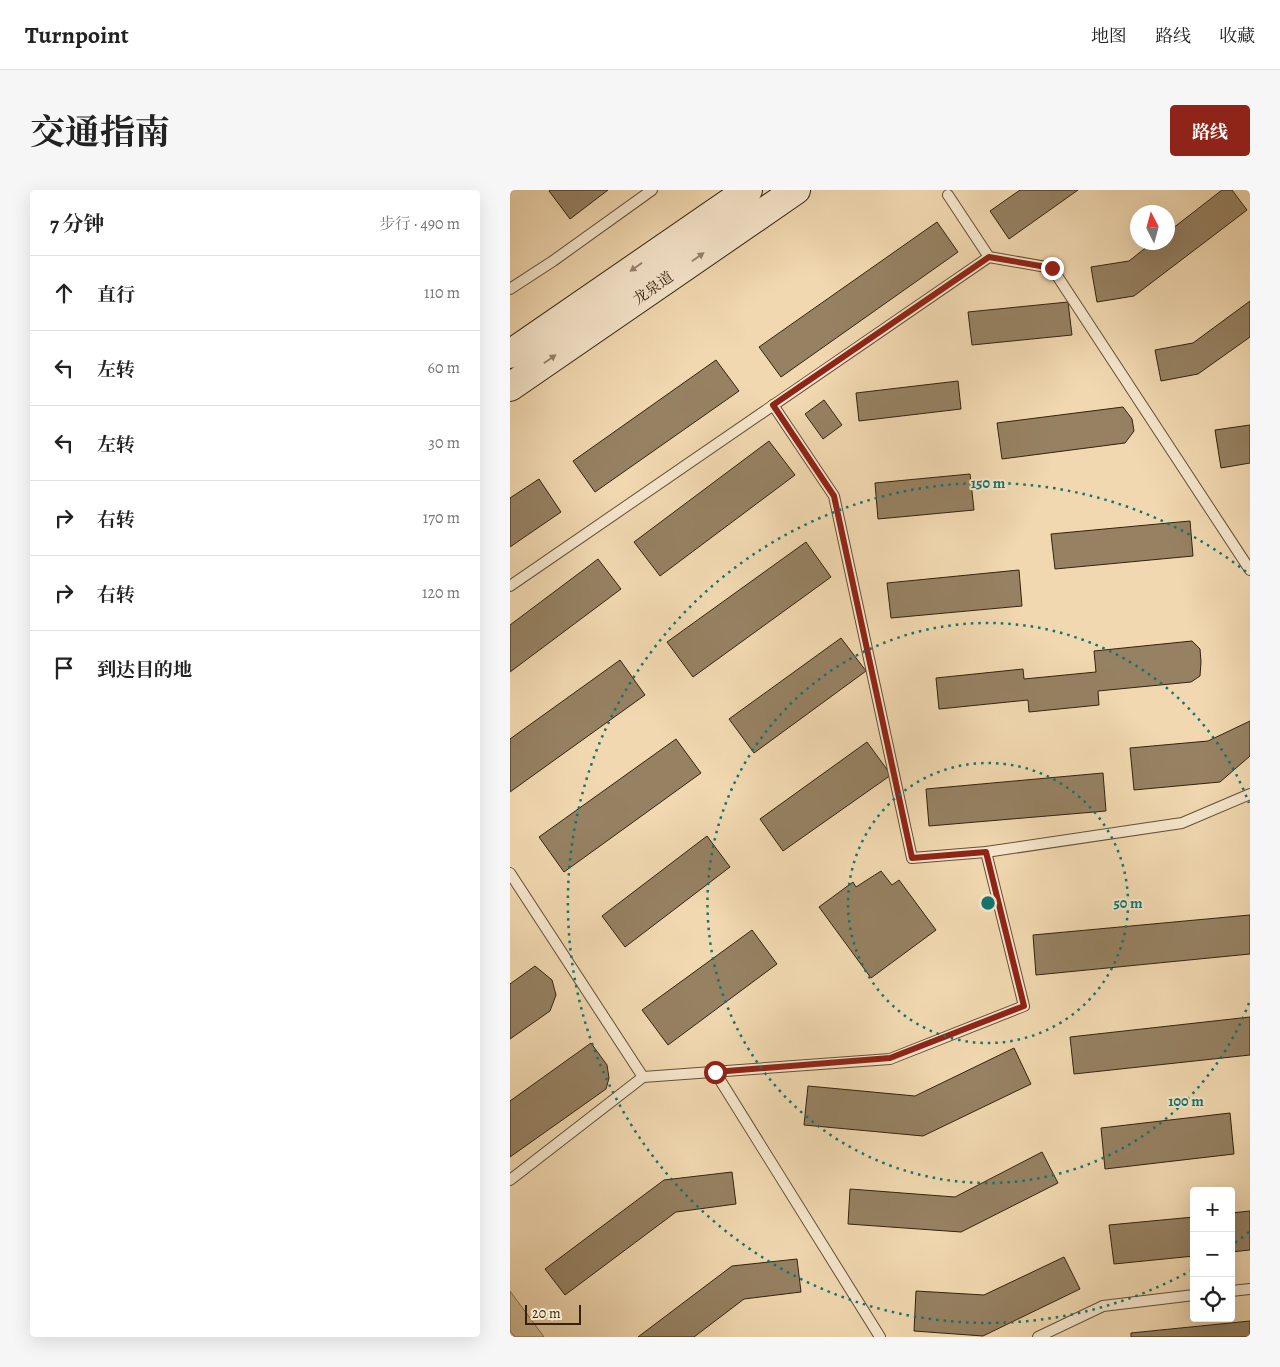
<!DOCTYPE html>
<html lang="zh">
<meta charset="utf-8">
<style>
body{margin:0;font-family:Alegreya,"Noto Serif SC",serif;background:#f6f6f6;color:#222}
.controls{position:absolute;right:15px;bottom:15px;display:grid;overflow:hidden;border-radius:5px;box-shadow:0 5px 20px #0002}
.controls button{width:45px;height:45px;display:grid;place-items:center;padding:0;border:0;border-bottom:1px solid #e0e0e0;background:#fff;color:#222;font:25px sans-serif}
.compass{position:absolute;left:620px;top:15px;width:45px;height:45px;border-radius:50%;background:#fff;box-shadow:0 5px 20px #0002;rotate:354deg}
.scale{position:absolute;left:15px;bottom:12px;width:56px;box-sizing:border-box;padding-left:5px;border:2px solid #33230e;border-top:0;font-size:14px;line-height:18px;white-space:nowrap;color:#33230e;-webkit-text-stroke:4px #f6e6cc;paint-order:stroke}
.stop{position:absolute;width:15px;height:15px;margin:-11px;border:4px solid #8f2418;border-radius:50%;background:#fff}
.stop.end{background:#8f2418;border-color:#fff;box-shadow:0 1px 5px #0008}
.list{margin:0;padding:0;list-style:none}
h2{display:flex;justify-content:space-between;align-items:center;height:65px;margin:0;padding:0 20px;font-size:21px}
h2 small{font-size:16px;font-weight:400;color:#767676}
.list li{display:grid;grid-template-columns:32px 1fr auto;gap:15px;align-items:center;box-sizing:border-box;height:75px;padding:0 20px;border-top:1px solid #e0e0e0}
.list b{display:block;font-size:19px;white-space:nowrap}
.list em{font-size:16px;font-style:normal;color:#767676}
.icon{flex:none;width:28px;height:28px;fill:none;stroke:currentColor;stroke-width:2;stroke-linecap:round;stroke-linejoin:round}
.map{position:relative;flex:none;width:740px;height:1147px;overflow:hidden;border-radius:5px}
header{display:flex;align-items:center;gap:30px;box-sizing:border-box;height:70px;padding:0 25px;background:#fff;border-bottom:1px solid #e0e0e0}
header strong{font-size:24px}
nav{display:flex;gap:28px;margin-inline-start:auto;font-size:18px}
.intro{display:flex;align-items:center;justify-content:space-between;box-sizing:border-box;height:120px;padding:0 30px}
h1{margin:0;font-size:35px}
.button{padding:12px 22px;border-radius:5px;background:#8f2418;color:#fff;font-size:18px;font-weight:700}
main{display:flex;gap:30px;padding:0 30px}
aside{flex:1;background:#fff;border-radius:5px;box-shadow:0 5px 20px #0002}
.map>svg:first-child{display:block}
</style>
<header>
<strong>Turnpoint</strong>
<nav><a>地图</a><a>路线</a><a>收藏</a></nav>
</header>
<div class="intro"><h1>交通指南</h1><a class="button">路线</a></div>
<main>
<aside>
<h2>7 分钟<small>步行 · 490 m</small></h2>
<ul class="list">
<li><svg class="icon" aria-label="ahead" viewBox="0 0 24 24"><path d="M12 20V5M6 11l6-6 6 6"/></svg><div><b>直行</b></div><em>110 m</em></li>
<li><svg class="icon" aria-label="left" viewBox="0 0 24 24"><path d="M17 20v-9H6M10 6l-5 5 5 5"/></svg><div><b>左转</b></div><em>60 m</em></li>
<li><svg class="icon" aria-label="left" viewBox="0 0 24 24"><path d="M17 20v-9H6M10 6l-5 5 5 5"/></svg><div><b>左转</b></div><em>30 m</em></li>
<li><svg class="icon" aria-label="right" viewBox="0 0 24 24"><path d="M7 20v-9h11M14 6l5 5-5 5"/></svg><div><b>右转</b></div><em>170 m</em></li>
<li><svg class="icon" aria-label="right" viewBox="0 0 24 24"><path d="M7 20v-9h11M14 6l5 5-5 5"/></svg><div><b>右转</b></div><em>120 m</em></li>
<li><svg class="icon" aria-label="arrive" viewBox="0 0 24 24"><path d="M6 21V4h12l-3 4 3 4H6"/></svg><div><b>到达目的地</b></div></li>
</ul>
</aside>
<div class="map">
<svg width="740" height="1147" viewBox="0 0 740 1147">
<rect width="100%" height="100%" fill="#f1d8b0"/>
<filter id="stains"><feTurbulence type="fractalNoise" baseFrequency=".004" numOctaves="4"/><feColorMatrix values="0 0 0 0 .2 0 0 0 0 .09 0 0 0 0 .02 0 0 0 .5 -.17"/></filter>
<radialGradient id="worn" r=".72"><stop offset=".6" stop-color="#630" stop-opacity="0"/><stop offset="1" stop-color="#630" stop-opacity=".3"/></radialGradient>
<path fill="#d1b994" stroke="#826e51" d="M0 1101 34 1147H5L0 1141Z"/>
<g fill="#968162" stroke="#33230e">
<path d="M40 0H98L60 29 39 1Z"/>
<path d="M510 0H568L499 49 480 21Z"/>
<path d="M712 0H722L737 20 624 106 587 112 581 77 619 71 643 52H658V42Z"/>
<path d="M427 32 448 62 271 187 249 157Z"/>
<path d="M740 111V147L688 184 651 191 645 160 683 153Z"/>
<path d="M558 112 562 145 462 155 458 122Z"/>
<path d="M206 170 229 201 85 302 63 271Z"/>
<path d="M448 191 451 219 349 231 346 203Z"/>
<path d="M314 210 332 235 313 249 295 224Z"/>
<path d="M613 217 622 229 624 241 615 253 492 269 487 233Z"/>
<path d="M740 235V273L711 278 705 240Z"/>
<path d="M259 251 285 285 150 386 124 352Z"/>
<path d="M460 284 464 320 368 329 365 293Z"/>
<path d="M29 289 51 322 0 357V308Z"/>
<path d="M680 331 683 366 545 379 541 344Z"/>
<path d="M296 352 321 387 183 487 157 452Z"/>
<path d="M88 369 111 399 0 482V435Z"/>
<path d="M509 380 512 416 381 428 377 393Z"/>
<path d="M331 448 356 481 244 563 219 529Z"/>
<path d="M682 451 690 459 691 472 690 486 681 492 588 501 589 515 519 522 518 510 429 519 426 488 513 479 514 489 586 482 584 461Z"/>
<path d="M110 470 135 505 0 602V549Z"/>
<path d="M740 531V566L710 592 624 600 620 558 698 551Z"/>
<path d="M166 549 191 583 54 682 29 647Z"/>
<path d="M357 552 381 585 273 661 250 629Z"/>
<path d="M593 583 596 621 419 636 416 599Z"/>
<path d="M197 646 220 677 115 757 92 726Z"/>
<path d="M371 681 382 695 389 690 426 740 361 788 309 717 343 692 346 697Z"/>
<path d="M740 725V764L526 785 523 745Z"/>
<path d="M242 740 267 774 158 855 132 820Z"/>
<path d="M25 776 42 790 46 805 40 821 0 849V794Z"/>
<path d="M740 827V865L564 884 560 847Z"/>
<path d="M81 853 97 875 99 888 96 899 0 967V911Z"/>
<path d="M504 858 521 894 413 946 294 935 298 896 405 906Z"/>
<path d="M720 923 724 964 595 979 591 938Z"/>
<path d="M532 962 548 993 451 1042 338 1034 340 999 445 1007Z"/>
<path d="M222 982 226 1014 166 1022 55 1105 35 1079 154 990Z"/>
<path d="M740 1021V1060L721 1062V1023Z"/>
<path d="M684 1027V1066L604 1074 599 1035Z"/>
<path d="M554 1067 570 1099 473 1146 404 1141 406 1101 474 1105Z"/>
<path d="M287 1069 291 1102 234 1109 184 1147H128L222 1076Z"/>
<path d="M740 1131V1147H621V1143Z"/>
</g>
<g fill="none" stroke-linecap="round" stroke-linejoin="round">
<g stroke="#625036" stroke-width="12">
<g id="lane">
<path d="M438 5 479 67 542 78 740 380"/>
<path d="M0 99 43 71 142 0"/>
<path d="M263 215 324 306 402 668 476 662 672 633 740 604"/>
<path d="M0 396 479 67"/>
<path d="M0 683 133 887 0 990"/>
<path d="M205 882 370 1147"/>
<path d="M133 887 380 869 514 816 476 662"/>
<path d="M721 1101 740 1099"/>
<path d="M528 1147 593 1116 684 1105"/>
</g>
</g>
<g stroke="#33230e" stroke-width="30">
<g id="secondary">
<path d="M0 164 238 0"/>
<path d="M0 197 286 0"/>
</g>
</g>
<use href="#lane" stroke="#f6e6cc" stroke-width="10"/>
<use href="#secondary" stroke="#f6e6cc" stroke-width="28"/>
</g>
<defs><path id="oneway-solid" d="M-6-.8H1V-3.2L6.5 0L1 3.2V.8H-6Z" transform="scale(1.25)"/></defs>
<g fill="#94846d">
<use href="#oneway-solid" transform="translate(188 67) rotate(-35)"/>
<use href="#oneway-solid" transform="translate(126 77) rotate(145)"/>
<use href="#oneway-solid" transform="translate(40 169) rotate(-35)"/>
</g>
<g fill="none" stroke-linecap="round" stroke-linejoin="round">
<path stroke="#8f2418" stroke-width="6" d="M205 882 380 868 514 816 476 662 402 668 324 306 263 215 479 67 542 78"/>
</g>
<g fill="none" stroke="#0f766e" stroke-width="2.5" stroke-dasharray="2.5 5">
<circle cx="478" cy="713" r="140"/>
<path d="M739 813A280 280 0 1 1 739 613"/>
<path d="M739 1042A420 420 0 0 1 722 1055M682 1080A420 420 0 1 1 739 384"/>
</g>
<g text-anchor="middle" stroke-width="4" stroke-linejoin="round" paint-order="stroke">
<g font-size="15" fill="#33230e" stroke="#f6e6cc">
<text transform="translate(143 98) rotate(-35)" y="5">龙泉道</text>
</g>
</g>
<circle cx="478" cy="713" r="8" fill="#0f766e" stroke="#f6e6cc" stroke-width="2.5"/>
<g font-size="15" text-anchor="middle" font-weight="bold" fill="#0f766e" stroke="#f6e6cc" stroke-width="4" stroke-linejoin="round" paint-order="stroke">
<text x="478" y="298">150 m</text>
<text x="618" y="718">50 m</text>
<text x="676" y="916">100 m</text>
</g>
<rect width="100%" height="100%" filter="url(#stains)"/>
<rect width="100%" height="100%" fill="url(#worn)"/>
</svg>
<div class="controls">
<button>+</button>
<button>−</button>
<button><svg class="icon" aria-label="locate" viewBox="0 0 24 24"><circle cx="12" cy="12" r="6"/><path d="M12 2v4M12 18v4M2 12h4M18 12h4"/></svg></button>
</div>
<svg class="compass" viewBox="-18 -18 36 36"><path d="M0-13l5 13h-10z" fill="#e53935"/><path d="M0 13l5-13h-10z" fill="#767676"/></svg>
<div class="scale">20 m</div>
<div class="stop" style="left:205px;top:882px"></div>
<div class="stop end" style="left:542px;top:78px"></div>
</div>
</main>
